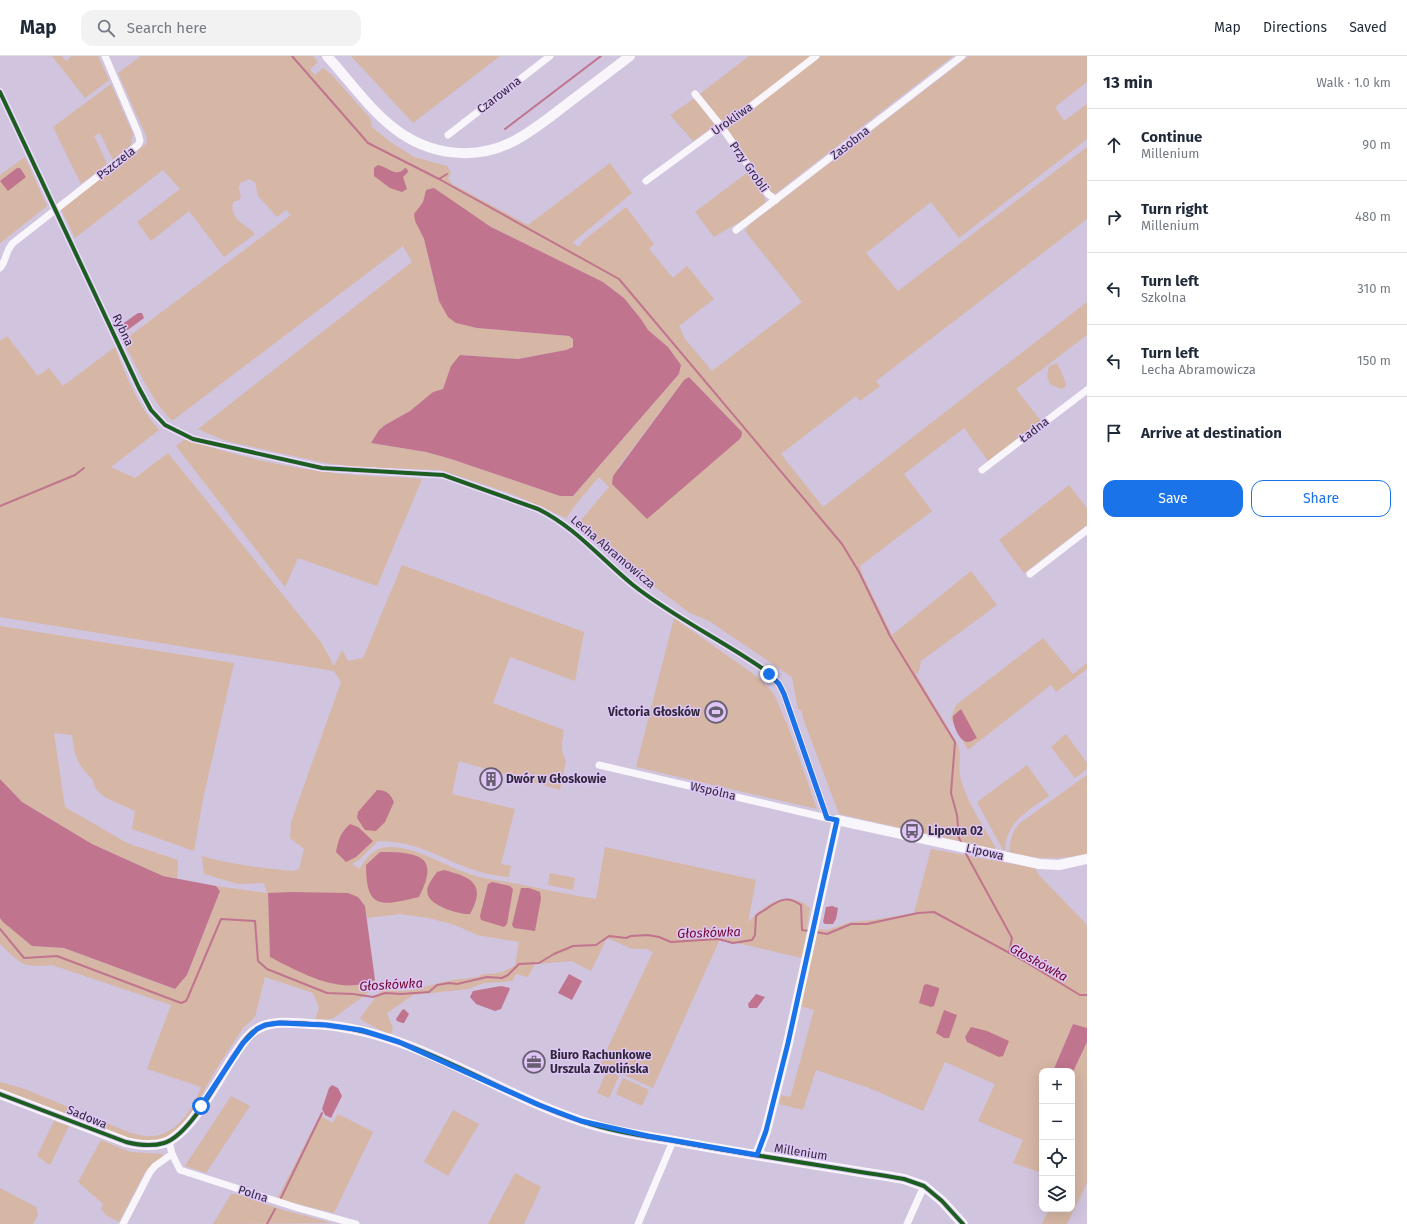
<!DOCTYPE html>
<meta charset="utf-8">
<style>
body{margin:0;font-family:"Fira Sans",sans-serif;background:#f2f2f3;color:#1f2937}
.controls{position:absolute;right:12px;bottom:12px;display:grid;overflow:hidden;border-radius:8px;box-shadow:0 4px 16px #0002}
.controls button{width:36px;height:36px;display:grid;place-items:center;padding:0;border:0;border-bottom:1px solid #e0e1e3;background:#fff;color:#1f2937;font:20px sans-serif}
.stop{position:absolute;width:12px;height:12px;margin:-9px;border:3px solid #1a73e8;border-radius:50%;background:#fff}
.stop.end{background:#1a73e8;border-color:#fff;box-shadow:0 1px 4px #0008}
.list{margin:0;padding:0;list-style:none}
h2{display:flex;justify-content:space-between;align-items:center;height:52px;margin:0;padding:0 16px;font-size:17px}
h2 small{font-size:13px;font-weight:400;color:#747a83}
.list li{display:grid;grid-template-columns:26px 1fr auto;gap:12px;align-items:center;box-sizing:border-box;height:72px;padding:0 16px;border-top:1px solid #e0e1e3}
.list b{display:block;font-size:15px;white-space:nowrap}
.list p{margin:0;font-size:13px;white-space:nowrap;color:#747a83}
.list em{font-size:13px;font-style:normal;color:#747a83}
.actions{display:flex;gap:8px;padding:12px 16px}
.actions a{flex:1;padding:9px 0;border:1px solid #1a73e8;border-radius:12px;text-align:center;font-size:14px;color:#1a73e8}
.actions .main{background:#1a73e8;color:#fff}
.icon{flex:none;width:22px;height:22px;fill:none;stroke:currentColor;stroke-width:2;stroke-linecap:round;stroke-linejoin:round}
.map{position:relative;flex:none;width:1087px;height:1168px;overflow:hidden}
header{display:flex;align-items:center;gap:24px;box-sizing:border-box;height:56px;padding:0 20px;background:#fff;border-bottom:1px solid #e0e1e3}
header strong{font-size:19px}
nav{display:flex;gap:22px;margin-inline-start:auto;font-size:14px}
.search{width:280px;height:36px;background:#f2f2f3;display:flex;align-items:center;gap:10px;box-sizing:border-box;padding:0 14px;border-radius:12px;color:#747a83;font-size:15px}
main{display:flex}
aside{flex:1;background:#fff}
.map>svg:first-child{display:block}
</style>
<header>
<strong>Map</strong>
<div class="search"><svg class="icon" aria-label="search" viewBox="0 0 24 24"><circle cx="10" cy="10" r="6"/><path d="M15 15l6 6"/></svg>Search here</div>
<nav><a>Map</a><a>Directions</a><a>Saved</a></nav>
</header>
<main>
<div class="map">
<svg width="1087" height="1168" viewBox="0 0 1087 1168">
<rect width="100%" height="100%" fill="#d1c4de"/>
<g fill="#d6b6a4" fill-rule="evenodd">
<path d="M52 0H62L66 5 72 0H98L109 24 85 42Z"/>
<path d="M141 0H313L318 6 310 13 315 19 323 12 330 17 370 62 372 71 389 85 414 101 447 110 451 117 448 122 452 128 528 169 610 107 632 137 572 187 579 191 583 185 626 151 654 188 649 193 673 222 687 210 714 243 679 270 685 283 712 315 802 246 745 175 749 169 969 0H1087V26L1055 51 1064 65 1087 48V83L959 182 931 146 866 197 898 235 1087 91V163L876 325 880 330 860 345 856 340 781 398 823 451 1087 246V279L1016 333 1041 365 988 405 964 372 904 418 932 455 860 510 862 518 892 579 971 515 997 549 921 605 919 615 916 618 958 689C962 703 958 708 960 719 963 740 985 773 996 792L994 793 839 758 803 662 802 655 798 653 792 621 709 565 690 557 598 489 579 470 582 463 609 431 599 421 576 448 566 462 512 438 440 414 357 411 325 407 226 385 198 373 412 206 403 190 172 365C150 342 138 313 123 285L291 159 286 154 277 161 258 140 255 126 249 123 240 127 239 132 241 141 239 144 233 146C229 166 248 168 255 178L224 201 189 155 151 185 137 166 180 133 163 114 75 182 61 153 146 88 147 82 118 17ZM426 134 456 148 491 171 603 226 624 242 641 263 648 274 668 291 681 309 679 318 573 440H560L451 403 426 396 371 387 379 374 385 369 410 355 433 336 443 333 460 299 518 303 566 294 573 291V283L569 280 477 272 456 267 439 245 424 183 415 165 418 152 423 146ZM689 321 742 376 740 383 734 388 617 413 684 324Z"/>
<path d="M351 0H500L413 67Z"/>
<path d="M749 0H811L724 67 721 66 700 39 701 37Z"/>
<path d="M820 0H953L775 138 771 136 727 75V71Z"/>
<path d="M111 28 133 78 131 89 113 104 100 77 94 80 107 108 81 128 53 71Z"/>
<path d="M695 42 714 68 713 71 693 85 670 59Z"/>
<path d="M25 101 47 150 0 187V119Z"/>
<path d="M748 116 765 142 766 146 763 152 714 181 695 156Z"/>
<path d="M7 280 38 320 49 312 63 330 115 291C126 321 138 350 159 374L111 411 135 422 168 397 321 586 334 610 342 594 348 605 363 602 402 509 584 576 575 625 510 601 493 647 564 674C562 686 560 694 566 705L560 734 459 705 452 738 515 753 501 808 511 810 509 821C500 820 490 819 481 816 442 805 422 785 378 785L359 804 352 808 360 813C366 801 375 791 390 791 419 791 445 811 473 819 488 824 503 825 518 828 544 833 570 839 596 843L605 791 756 824 748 866C765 848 787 832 810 852L802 902 720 883 653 1032 600 1008 653 896 646 893H632L607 882 591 915 572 905 535 908 528 921 516 918 512 925 484 927 468 933 413 939 387 957 393 973 390 979 365 966 360 962 382 933 400 935 412 934 452 924 478 921 482 918C496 918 504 917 515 909L519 886 477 879 455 869 429 862 400 858 367 862 365 850 358 841 268 838 271 901C303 916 340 940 375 924L376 929 372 934 332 963 315 964 319 952 313 937 265 921 255 961 243 972 215 1015 191 1058 182 1070 170 1080 157 1085 131 1084 0 1034V1026L25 1033 128 1076C138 1079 149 1082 159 1079 181 1073 194 1050 201 1031L147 1013 171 949 52 909C22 912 21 908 0 888V862L32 890 64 892 175 933 187 919 220 835 216 830 267 837 264 827 238 828 204 818 202 800C232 809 262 812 293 815L299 813 304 793 290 782 291 766 341 626 334 615 0 561V285Z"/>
<path d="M1057 307 1066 327V330L1061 333 1050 328 1047 320 1049 310Z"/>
<path d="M186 383C238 402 300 414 355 419 377 421 399 421 422 423L377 530 298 502 285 531 176 390Z"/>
<path d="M1069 429 1087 452V469L1024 517 999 484Z"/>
<path d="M674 562 759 622 774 638 789 673 817 753 636 711Z"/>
<path d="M0 570 234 607 203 743 194 795 132 773 135 755C122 748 93 741 93 724 77 708 75 702 72 679L54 677 65 751 127 787 178 804 177 822 163 820 92 788 22 746 0 723Z"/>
<path d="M1043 582 1073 618 1087 607V613L1056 636 1051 629 968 694 951 662 956 649Z"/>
<path d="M1066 678 1087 707V713L1075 722 1051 691Z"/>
<path d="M1027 709 1049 740C1028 754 1006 766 1005 794H1003L977 746Z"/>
<path d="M1087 719V798C1059 804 1036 803 1009 796 1010 785 1012 775 1020 767Z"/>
<path d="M931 793 1035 812 1039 819 1087 869V972L1073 968 1053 1015H1042V1117L1013 1107 1023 1084 978 1065 995 1028 945 1006 923 1055 869 1032 816 1014 803 1054 779 1048 781 1039 790 1041 791 1039 814 954 800 950 818 873 827 874 851 866 873 864 914 857Z"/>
<path d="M550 817 575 822 573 834 548 829Z"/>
<path d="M1087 986V1127L1067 1168H1042L1049 1153H1072V1018Z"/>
<path d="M607 1015 619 1020 609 1042 597 1037Z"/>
<path d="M623 1022 649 1034 642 1050 616 1038Z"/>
<path d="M231 1040 250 1050 206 1117 185 1110Z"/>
<path d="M453 1054 479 1068 448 1120 424 1106Z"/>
<path d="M338 1058 373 1076 334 1157 277 1143 320 1059 332 1067Z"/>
<path d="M54 1065 69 1070 50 1109 37 1100Z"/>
<path d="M101 1084 130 1096 163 1098 162 1102 145 1116 119 1166 107 1160 101 1153 103 1148 78 1126Z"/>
<path d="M515 1117 541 1131 524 1168H488Z"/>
<path d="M0 1132 36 1151 38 1159 33 1168H0Z"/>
<path d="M231 1138H237L280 1153 332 1167 213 1168Z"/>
</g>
<g fill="#c1748e">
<path d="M378 109C388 111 396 122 405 112L407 113 408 116 403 121 407 133 402 136 390 132 374 120V112Z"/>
<path d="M17 112H20L26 121 8 135 0 125Z"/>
<path d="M434 132 491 171 603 226 624 242 641 263 648 274 668 291 681 309 679 318 573 440H560L451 403 426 396 371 387 379 374 385 369 410 355 433 336 443 333 451 310 460 299 518 303 566 294 573 291V283L569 280 477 272 456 267 448 261 439 245 424 183 415 165 414 158 423 146 426 134Z"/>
<path d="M138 257H142L144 262 125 276 122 275 120 271 121 269Z"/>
<path d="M689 321 742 376C742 382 739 384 734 388L647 463 612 428 613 420 684 324Z"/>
<path d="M961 653 977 682C974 683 971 686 968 686 959 686 952 667 953 660Z"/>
<path d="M0 723 22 746 92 788 163 820 216 830 220 835 187 919 175 933 64 892 32 890 3 866 0 862Z"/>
<path d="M377 734C387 734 390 738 394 746L385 766 376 775 365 774 357 762 358 756Z"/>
<path d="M350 768 358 771 373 785 356 801 346 806 336 796C338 784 341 776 350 768Z"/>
<path d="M380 796C392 796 425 795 427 811 429 821 423 832 419 841 383 849 366 856 366 809Z"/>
<path d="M444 814C471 821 487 828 470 858 460 859 431 850 428 839 425 831 432 823 437 816Z"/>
<path d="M492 826 510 830 513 833 507 868 504 871 481 864 480 860 488 828Z"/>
<path d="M521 832H529L540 836 541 843 535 875 514 872 512 869Z"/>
<path d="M291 836 348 837 358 841 365 850 375 924C341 940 301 917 270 901L268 837Z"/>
<path d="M832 850 838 852 836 863 833 868H825L823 866 826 851Z"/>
<path d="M569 918 582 925 572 944 558 937Z"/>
<path d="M927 928 939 932V934L934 950 931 951 919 947 924 929Z"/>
<path d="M501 930 510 932 509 935 501 953 495 955 476 948 470 941 473 935Z"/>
<path d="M756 938 765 941 757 952H749L748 948Z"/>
<path d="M404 953 409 958 404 967H402L397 965 396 963 402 954Z"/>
<path d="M944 954 957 959 949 982H944L936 977Z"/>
<path d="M1073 968 1087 972V986L1072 1018V1015H1053Z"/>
<path d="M971 971 987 975 1009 985 1003 1000 999 1001 967 986 965 981Z"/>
<path d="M332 1029 338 1032 342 1040 331 1062 325 1059 322 1053 329 1032Z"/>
</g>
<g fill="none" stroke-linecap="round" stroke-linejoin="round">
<g stroke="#c1748e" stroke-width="2">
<path d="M292 0 368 87 439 123 619 223 842 488 859 516 890 580 955 686 951 737 957 759 959 782 962 788"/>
<path d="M505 73 601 0"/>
<path d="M439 123 447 118"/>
<path d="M0 450 75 419 84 412"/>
<path d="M965 796 1012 882 1009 897"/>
<path d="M0 873 24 902 57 900 181 947 186 945 188 941 221 863 255 865 258 905 267 913 327 937 353 938 373 941 385 937 401 938 429 936 437 929 449 927 457 928 487 921 502 922 508 919 519 908 539 907 554 898 573 890 596 889 609 880 626 882 631 880 648 879 659 881 671 886 718 883 733 887 752 884 755 879 756 860C760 855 765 855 769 851 781 843 788 840 801 849L802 874 809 875"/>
<path d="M816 876 827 878 851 868H867L918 857 934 856 1024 905 1080 939H1087"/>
<path d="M281 1142 322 1057"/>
<path d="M267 1168 275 1153"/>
</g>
<g stroke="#f8f6fa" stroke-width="7">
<path d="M0 36 139 332 151 354 165 369 193 383 322 412 443 419 538 453C575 471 601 503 633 529 676 563 726 586 769 617L779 628 784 638 827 762"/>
<path d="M695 38 721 70 768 138 776 144"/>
<path d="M448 79 550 0"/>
<path d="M646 125 721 70 733 64 816 0"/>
<path d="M736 174 962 0"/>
<path d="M0 212C7 204 5 195 13 187L138 89 140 85 138 77 105 0"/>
<path d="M982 414 1087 334"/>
<path d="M1030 518 1087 474"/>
<path d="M599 709 831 763"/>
<path d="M169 1085 172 1098 180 1114 298 1152 356 1168"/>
<path d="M123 1168 150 1116 155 1110 172 1098"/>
<path d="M638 1168 673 1085"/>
<path d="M907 1168 924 1130"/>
</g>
<g stroke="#f8f6fa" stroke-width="10">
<path d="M327 0C349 24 369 53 395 73 429 99 474 105 512 86 532 76 550 61 567 48 588 32 609 16 630 0"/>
<path d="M0 1038 126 1086C138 1089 151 1091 164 1087 190 1079 218 1024 233 1001 241 990 247 978 259 972 274 964 294 967 310 968 408 971 490 1035 581 1065 616 1077 654 1081 691 1088 762 1101 833 1111 904 1123L924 1130 942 1145 963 1168"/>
<path d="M757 1099 766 1075 788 987 837 764 1039 808 1059 809 1087 803"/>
</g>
<g stroke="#dec6f6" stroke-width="6">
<g id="cycleway">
<path d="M0 36 139 332 151 354 165 369 193 383 322 412 443 419 538 453C575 471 601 503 633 529 676 563 726 586 769 617L779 628 784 638 827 762"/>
<path d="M0 1038 126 1086C138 1089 151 1091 164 1087 190 1079 218 1024 233 1001 241 990 247 978 259 972 274 964 294 967 310 968 408 971 490 1035 581 1065 616 1077 654 1081 691 1088 762 1101 833 1111 904 1123L924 1130 942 1145 963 1168"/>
</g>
</g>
<use href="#cycleway" stroke="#1b5e20" stroke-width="4"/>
</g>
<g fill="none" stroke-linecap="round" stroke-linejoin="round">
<path stroke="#1a73e8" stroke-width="5" d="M201 1050 243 987 257 973 265 969 279 967 326 969 361 974 399 986 539 1049 581 1065 648 1080 757 1099 766 1075 788 987 837 764 827 762 784 638 779 628 769 618"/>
</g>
<defs>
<g id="stadium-ring" transform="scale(1.15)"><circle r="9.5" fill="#dec6f6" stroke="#695f73" stroke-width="1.5"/><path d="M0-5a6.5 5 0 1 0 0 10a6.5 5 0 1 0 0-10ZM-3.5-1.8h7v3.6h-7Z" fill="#695f73"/></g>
<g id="building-ring" transform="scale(1.15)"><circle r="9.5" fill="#dec6f6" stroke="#695f73" stroke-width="1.5"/><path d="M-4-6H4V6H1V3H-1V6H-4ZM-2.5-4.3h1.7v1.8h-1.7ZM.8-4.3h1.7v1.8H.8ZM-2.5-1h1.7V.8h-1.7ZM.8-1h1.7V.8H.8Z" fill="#695f73"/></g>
<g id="bus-ring" transform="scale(1.15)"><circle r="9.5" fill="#dec6f6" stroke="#695f73" stroke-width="1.5"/><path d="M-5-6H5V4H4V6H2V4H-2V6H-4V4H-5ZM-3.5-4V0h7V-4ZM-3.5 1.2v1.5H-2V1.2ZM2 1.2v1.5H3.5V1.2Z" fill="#695f73"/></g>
<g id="office-ring" transform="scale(1.15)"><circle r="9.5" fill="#dec6f6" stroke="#695f73" stroke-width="1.5"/><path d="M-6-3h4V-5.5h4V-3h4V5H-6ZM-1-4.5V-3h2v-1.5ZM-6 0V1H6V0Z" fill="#695f73"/></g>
</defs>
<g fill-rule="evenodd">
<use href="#stadium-ring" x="716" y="656"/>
<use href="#building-ring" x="491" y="723"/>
<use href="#bus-ring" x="912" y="775"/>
<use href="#office-ring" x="534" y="1006"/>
</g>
<g text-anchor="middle" stroke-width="3" stroke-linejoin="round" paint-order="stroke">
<g font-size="12" fill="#31283a" stroke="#dec6f6">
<text transform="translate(499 39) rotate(-38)" y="4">Czarowna</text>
<text transform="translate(732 63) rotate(-35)" y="4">Urokliwa</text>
<text transform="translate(850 87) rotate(-38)" y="4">Zasobna</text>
<text transform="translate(116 107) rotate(-38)" y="4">Pszczela</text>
<text transform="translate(749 111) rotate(55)" y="4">Przy Grobli</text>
<text transform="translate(123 274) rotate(65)" y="4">Rybna</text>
<text transform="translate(1034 374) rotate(-37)" y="4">Ładna</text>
<text transform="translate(613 496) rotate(40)" y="4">Lecha Abramowicza</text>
<text transform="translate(713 735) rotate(13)" y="4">Wspólna</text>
<text transform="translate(985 796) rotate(13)" y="4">Lipowa</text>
<text transform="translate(87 1061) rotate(22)" y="4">Sadowa</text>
<text transform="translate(801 1096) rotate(9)" y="4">Millenium</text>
<text transform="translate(253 1138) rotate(18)" y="4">Polna</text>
</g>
<g font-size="12" font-weight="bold" fill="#31283a" stroke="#dec6f6" text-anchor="start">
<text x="700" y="660" text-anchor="end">Victoria Głosków</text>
<text x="506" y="727">Dwór w Głoskowie</text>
<text x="928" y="779">Lipowa 02</text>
<text x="550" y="1003">Biuro Rachunkowe<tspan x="550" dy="14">Urszula Zwolińska</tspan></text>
</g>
<g font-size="13" font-style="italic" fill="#6f082f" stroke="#dec6f6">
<text transform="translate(709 876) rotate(-2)" y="5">Głoskówka</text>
<text transform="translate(1039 906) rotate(29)" y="5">Głoskówka</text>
<text transform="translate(391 928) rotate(-3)" y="5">Głoskówka</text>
</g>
</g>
</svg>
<div class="controls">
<button>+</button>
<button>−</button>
<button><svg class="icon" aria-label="locate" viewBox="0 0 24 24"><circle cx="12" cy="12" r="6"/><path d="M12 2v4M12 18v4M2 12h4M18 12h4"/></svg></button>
<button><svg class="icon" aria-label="layers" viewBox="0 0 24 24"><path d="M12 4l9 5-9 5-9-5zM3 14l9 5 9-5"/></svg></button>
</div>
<div class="stop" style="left:201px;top:1050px"></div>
<div class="stop end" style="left:769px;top:618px"></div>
</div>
<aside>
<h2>13 min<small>Walk · 1.0 km</small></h2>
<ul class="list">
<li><svg class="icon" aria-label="ahead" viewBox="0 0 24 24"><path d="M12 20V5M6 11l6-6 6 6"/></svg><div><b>Continue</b><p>Millenium</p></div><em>90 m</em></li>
<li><svg class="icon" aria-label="right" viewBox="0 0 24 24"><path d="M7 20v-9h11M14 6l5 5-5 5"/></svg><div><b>Turn right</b><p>Millenium</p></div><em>480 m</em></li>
<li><svg class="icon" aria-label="left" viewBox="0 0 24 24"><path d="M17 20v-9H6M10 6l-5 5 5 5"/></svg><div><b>Turn left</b><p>Szkolna</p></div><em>310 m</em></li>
<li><svg class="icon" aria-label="left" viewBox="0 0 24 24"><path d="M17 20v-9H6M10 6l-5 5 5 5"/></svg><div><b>Turn left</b><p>Lecha Abramowicza</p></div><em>150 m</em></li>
<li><svg class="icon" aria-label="arrive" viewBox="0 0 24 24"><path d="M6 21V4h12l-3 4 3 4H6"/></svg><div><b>Arrive at destination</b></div></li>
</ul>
<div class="actions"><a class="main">Save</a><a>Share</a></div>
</aside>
</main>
